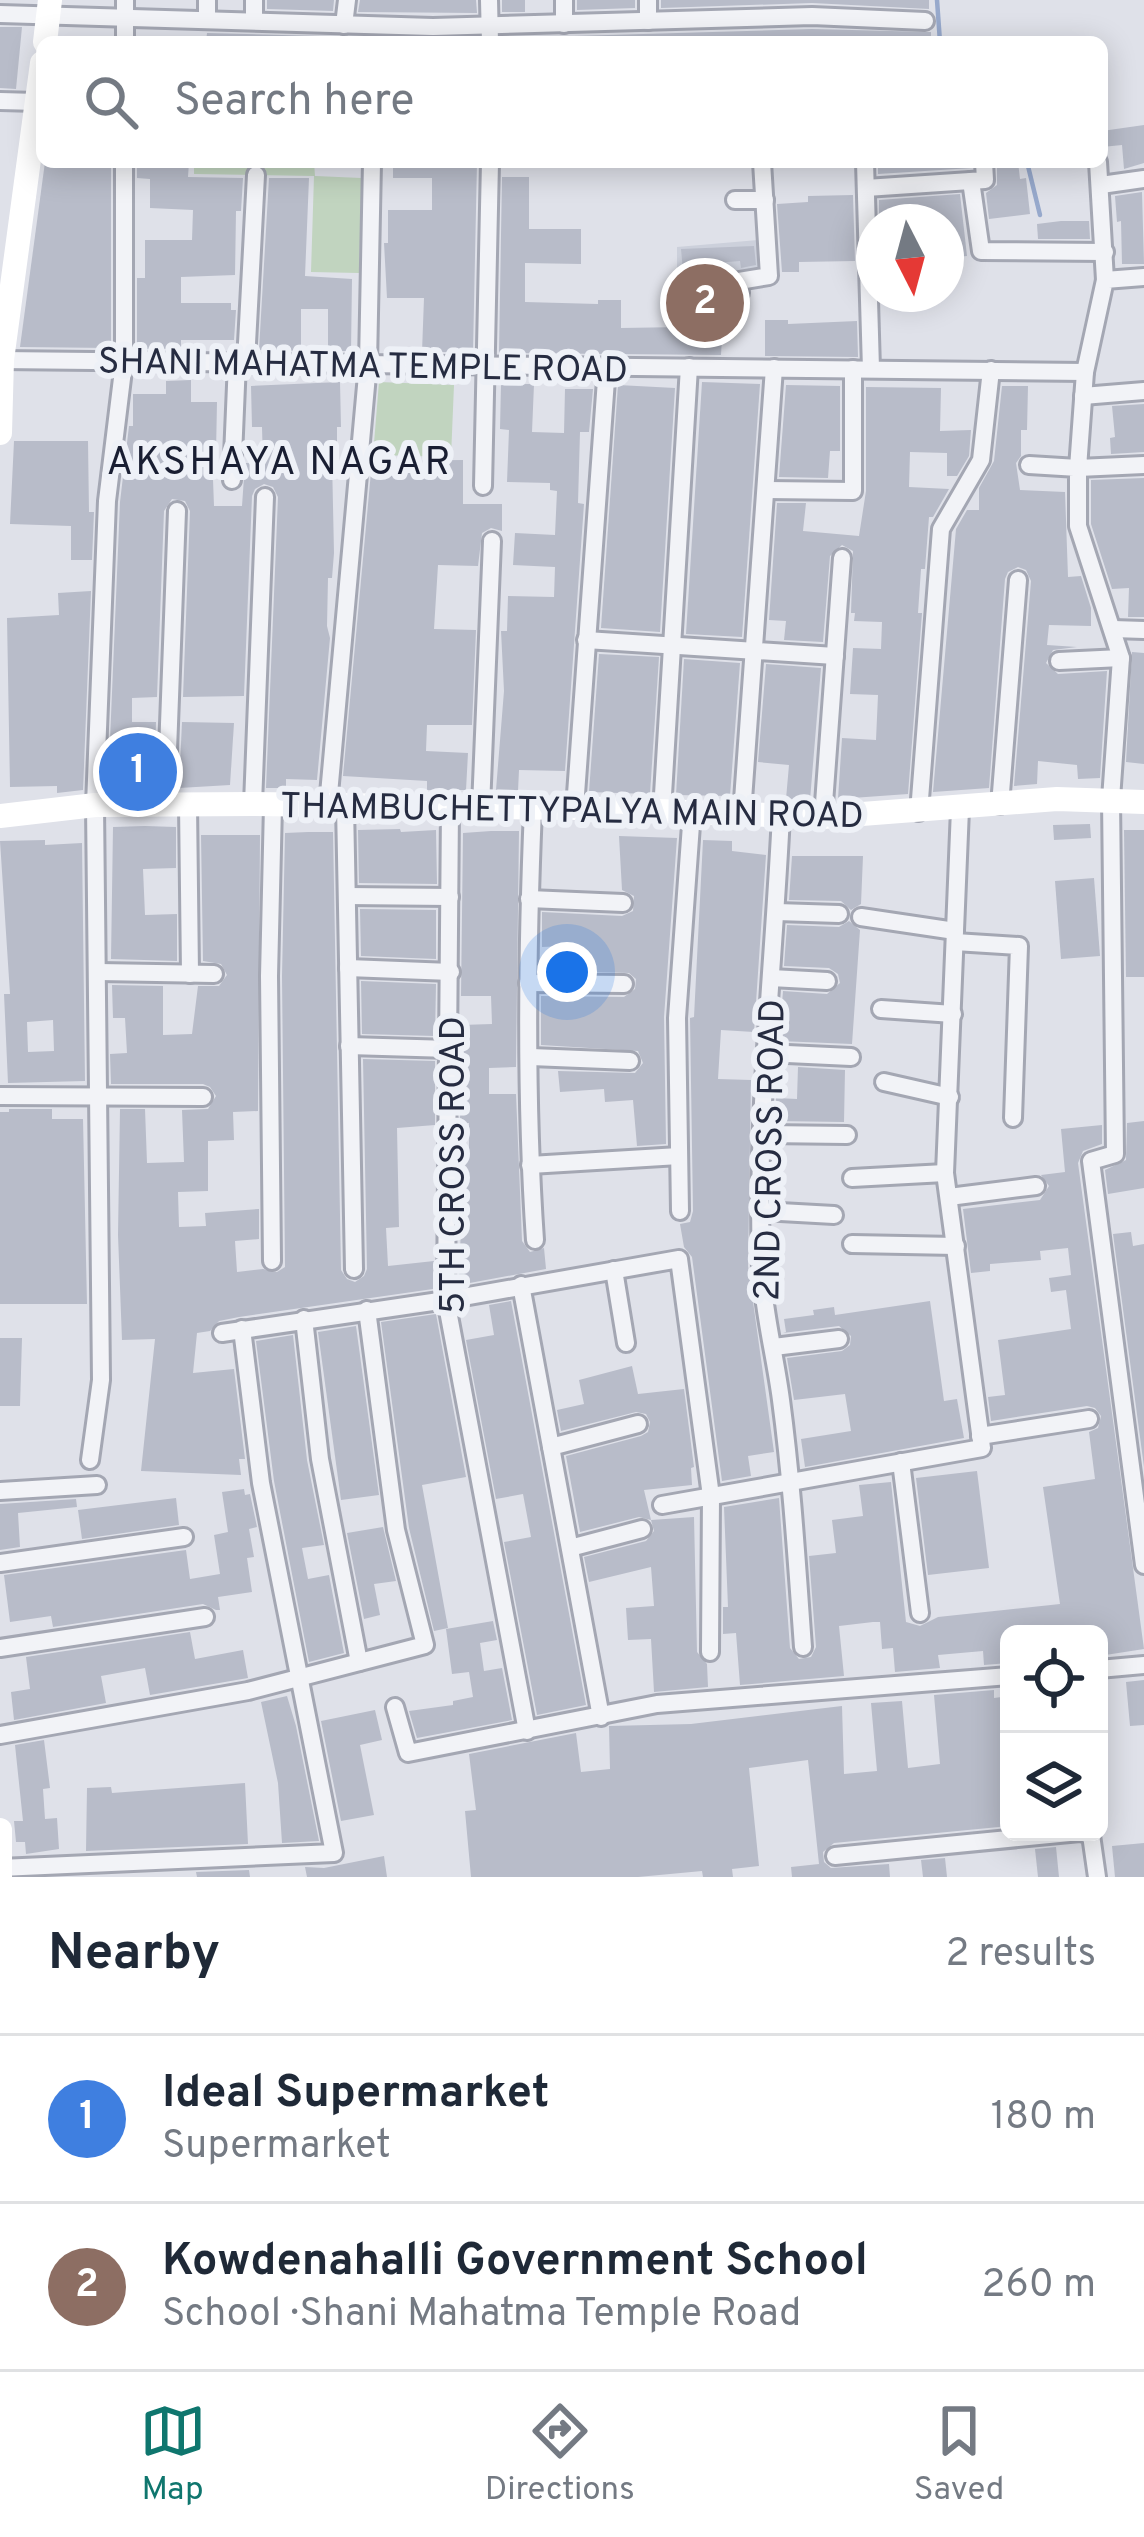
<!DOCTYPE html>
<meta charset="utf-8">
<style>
body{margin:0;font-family:Overpass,sans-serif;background:#f6f6f7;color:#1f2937}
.controls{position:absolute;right:36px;bottom:36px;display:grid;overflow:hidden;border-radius:18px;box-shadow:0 6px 30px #0003}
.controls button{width:108px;height:108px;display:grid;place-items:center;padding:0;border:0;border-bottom:3px solid #e0e1e3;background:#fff;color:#1f2937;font:60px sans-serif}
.compass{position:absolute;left:856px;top:204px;width:108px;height:108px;border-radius:50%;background:#fff;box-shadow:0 6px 30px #0003;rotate:174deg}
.you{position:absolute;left:567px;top:972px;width:42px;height:42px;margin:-30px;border:9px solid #fff;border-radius:50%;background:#1a73e8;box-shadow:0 0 0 18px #1a73e833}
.badge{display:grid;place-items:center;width:78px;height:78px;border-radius:50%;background:#0f766e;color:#fff;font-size:39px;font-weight:700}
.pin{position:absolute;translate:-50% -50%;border:6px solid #fff;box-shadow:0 3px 12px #0006}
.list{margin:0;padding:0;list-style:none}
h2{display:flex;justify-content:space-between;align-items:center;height:156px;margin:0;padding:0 48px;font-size:51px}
h2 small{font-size:39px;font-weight:400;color:#747a83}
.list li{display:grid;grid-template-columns:78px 1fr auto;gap:36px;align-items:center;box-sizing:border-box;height:168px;padding:0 48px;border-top:3px solid #e0e1e3}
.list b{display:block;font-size:45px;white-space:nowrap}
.list p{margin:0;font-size:39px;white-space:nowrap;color:#747a83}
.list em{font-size:39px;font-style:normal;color:#747a83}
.icon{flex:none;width:66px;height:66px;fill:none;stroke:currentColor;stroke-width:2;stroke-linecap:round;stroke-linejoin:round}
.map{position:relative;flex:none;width:1144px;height:1877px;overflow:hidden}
.search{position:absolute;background:#fff;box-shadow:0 6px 30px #0003;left:36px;right:36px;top:36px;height:132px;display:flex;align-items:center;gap:30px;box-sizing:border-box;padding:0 42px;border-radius:18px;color:#747a83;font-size:45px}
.sheet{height:492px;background:#fff}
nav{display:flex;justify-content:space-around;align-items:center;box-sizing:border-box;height:168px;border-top:3px solid #e0e1e3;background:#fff;font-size:33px;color:#747a83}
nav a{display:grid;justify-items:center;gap:6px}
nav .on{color:#0f766e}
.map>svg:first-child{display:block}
</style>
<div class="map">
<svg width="1144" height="1877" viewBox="0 0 1144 1877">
<rect width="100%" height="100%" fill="#dfe1e9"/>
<path fill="#ccd0db" d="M770 239 772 275 732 281 734 325 677 326V247Z"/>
<g fill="#c1d4bf">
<path d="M194 162H314L315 176 362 178 359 273 311 272 314 176 194 174Z"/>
<path d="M379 382 454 385 451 457 373 455Z"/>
</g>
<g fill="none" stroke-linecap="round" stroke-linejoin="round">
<g stroke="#97a9cc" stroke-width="4.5">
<path d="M937 0 940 42"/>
<path d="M1027 162 1040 215"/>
</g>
</g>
<g fill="#b8bcc9" fill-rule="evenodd">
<path d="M267 0H334L333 11 267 9Z"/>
<path d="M360 0H476L477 13 358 12Z"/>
<rect x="502" y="0" width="23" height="12"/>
<path d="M577 0H635V8L577 10Z"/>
<path d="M661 0H929V9L812 3 661 8Z"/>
<path d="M0 27H22L16 89 0 88Z"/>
<path d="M812 29 931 32V42H574V36Z"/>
<path d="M207 33 357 37V42H206Z"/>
<path d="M1144 125V163L1124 169 1122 145 1102 147V131Z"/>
<path d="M45 162 111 163V348L20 347Z"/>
<path d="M189 162 188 177 243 178 241 211H236L235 275 181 277V303H231V310H236L234 340H181V349H137V278H145V240H192L193 210 150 208V179L137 178V163Z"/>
<path d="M393 162H477L473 352H422L424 298H387L384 243H388V210H432V178H393Z"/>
<path d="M878 162H971L972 168 878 174Z"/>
<path d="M997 162H1018L1020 179 1026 178 1030 214 989 219 986 193 997 185Z"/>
<path d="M502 177H529V229H581V264L525 263V302L598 304V300H621V328L683 327V302H686L681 249 754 246 756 265 741 268 740 261 703 264 706 301H724L721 355 499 353Z"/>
<path d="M269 178H309L305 276 352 279 351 351H328V309H301V351L259 350Z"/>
<path d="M1142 192 1144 264H1122L1121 221 1117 222 1115 196Z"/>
<path d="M960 194 967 256 946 258V222H879V200Z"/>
<path d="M853 195 855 261 799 262V272H782L777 204 808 202V196Z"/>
<path d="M1061 221H1089L1090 239H1038L1037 224Z"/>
<path d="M765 320H788V324L857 321 858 357 765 356Z"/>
<path d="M191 380V402H217L216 453H212L214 506H242L245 463H263L262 427H252L251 386 340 382 341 427H337V459H332L334 553 332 578H328L327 626 330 638 317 780 286 779V788H266L278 497 273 487 264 484 255 489 252 496 244 696 183 697 190 511 185 501 172 499 164 511 157 697 132 698V722H156L154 787 108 788 120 502 129 426H133V394H166V381Z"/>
<path d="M702 382 760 384 742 637 686 634Z"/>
<path d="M501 384H534L532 432 564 433 565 389H593L589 432H580L578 503 584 504 565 771 519 770 518 791 496 790 504 691 501 631H507L508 596 554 597 555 567 513 565 515 533 555 535 557 491 550 490V483L507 482 509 430 500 429Z"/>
<path d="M618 385 675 388 660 632 601 628Z"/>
<path d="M786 385 840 386V451H830L828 478 779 477Z"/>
<path d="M1002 386H1028L1027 430H1021V456L1016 463 1020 490 1065 492 1068 577 1081 576 1091 608V626L1049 625 1047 645 1077 647 1053 650 1046 663 1058 674 1107 671 1100 778 1078 779 1077 765 1038 761 1037 784 1014 786 1031 581 1026 570 1018 567 1008 572 1005 579 989 788 933 792 956 529 967 510H979V488L994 461Z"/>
<path d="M866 387 941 388 940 431 971 430 969 456 957 476H947V453L910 452 909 487 949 489 933 517H929L925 569H921L918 613H922L908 794 838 799 842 738 876 740 878 695 850 694 853 648 881 649 882 622 854 621 855 613H851L853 551 842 545 830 556 823 642 784 640 786 621 769 620 777 503H806L803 531 859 536 866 491Z"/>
<path d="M1144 404V452L1111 454 1110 438 1115 437 1112 406Z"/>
<path d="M14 441H88L89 512H94L92 560H71V526L10 524Z"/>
<path d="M463 460V504H502V531L491 528 482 533 478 566 438 565 434 629 476 630 472 725H427L426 751 468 753 466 790H427V781L343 776 372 461Z"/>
<path d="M1144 478V617H1128L1129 588 1112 589 1091 524V480Z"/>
<path d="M91 591 83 790 57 793V786L10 787 7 618 59 615 58 593Z"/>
<path d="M1132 652 1144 653V764L1126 762Z"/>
<path d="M599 654 659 657 650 794 589 792Z"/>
<path d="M684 659 740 663 730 796 676 795Z"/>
<path d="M766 664 821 668 810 800 786 799 789 765 758 762Z"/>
<path d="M182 722 234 723 230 785 179 788Z"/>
<path d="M1090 824 1091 838 1054 840 1053 825Z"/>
<path d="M145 826 176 827V868L143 869 145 915 177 914V961L111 959 113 827Z"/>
<path d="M400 829 401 832 436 830 437 884 359 883 358 830Z"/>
<path d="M1124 830H1144V977H1126Z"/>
<path d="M491 831H519L516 1067 489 1068V1094H516L522 1241 530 1252 544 1248 546 1269 459 1285 461 1223H464L461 1151H469V1123H460L461 1025 492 1024 491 996H461L463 833Z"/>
<path d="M308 832H333L341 1270 347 1279 355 1282 364 1276 367 1269 363 1059 435 1061V1125L397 1128 399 1227 386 1228 388 1266 434 1261 433 1289 239 1317 219 1321 210 1331 197 1333 193 1373 234 1369 245 1459H239L241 1475 141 1471 155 1339 122 1340 118 1235 120 1109H145L147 1163 184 1162 182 1110 208 1109 216 1096 210 1087 203 1084H111L110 1054 127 1053 125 1018H113L112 985 163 986V1035L192 1034 198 986H219L227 975 221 964 203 961 201 835H260L258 1111 233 1112 234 1140 208 1141V1191L178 1192 179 1227 206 1226 205 1213 259 1209V1239L235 1241 237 1272 263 1269 277 1272 285 1267 282 976 285 833Z"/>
<path d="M619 836 677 838 664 1017 666 1144 637 1146 633 1100 605 1102 604 1089 560 1092 558 1071 635 1073 643 1063 638 1051 541 1045V996L624 997 635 989 636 979 629 973 568 971 567 946 542 947V912L622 916 633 911 634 896 622 890Z"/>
<path d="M45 840V845L82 843 85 1081 8 1083 4 994H10L0 841ZM53 1020 54 1051 28 1052 27 1022Z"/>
<path d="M703 840 732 841V851L766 855 754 1032 721 1030 718 1079 751 1080 748 1266 774 1452 748 1456 751 1476 722 1481 692 1257 684 1247 680 1224 690 1222 693 1211 690 1018 694 1017Z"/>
<path d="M792 856H863L861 904 851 910 841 901 789 900Z"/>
<path d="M1094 878 1100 956 1061 959 1055 881Z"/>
<path d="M360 909 436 910V959L361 956Z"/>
<path d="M849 921 860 930 852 1044 779 1041 783 991 827 994 840 983 838 974 829 968 784 966 787 925 839 927Z"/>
<path d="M361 981 436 984 435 1036 362 1034Z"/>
<path d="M798 1067 845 1070 844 1122 775 1121 776 1098 797 1099Z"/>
<path d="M9 1109H52V1119H83L87 1304H0V1112H9Z"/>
<path d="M1144 1121V1188L1108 1194 1105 1170 1126 1160 1127 1123Z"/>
<path d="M1102 1125V1144L1083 1151 1078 1163 1144 1649 1099 1656V1634H1009V1663L984 1665 983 1651 938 1655 940 1668 895 1672 893 1648 882 1649 880 1622H873L839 1626 844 1676 740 1685 736 1633 723 1634V1607H728L724 1507 779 1498 790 1648 799 1659 811 1657 816 1647 809 1556 836 1553 832 1520 863 1516 859 1485 891 1482 906 1622 920 1626 938 1617 1060 1604 1043 1487 1095 1479 1089 1432 1098 1428 1101 1416 1095 1408 1087 1406 991 1421 988 1397 1005 1395 998 1340 1071 1329 1066 1290 1051 1292 1049 1278 1071 1275 1068 1248 1040 1251 1041 1260 990 1264V1271L971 1273 963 1209 1040 1200 1049 1186 1041 1175 1065 1172 1061 1129Z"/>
<path d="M1131 1232 1133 1246 1144 1244V1467L1113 1234Z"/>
<path d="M511 1301 586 1705 537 1715 504 1542 531 1537 523 1494 496 1499 466 1340 494 1335 489 1305Z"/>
<path d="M930 1301 944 1401 957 1399 964 1438 805 1467 801 1439 851 1431 845 1394 794 1400 787 1358 842 1351 850 1345 851 1336 839 1326 783 1333 786 1332 784 1319 814 1315 813 1310 834 1307 835 1315Z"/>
<path d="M436 1314 466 1477 422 1485 448 1628 434 1631 409 1528 381 1322Z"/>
<path d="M356 1326 379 1495 341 1500 318 1332Z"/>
<path d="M293 1335 307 1460 324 1545 302 1548 308 1579 329 1575 344 1653 309 1662 274 1481 256 1341Z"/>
<path d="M0 1338H22L20 1406H0Z"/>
<path d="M632 1366 638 1394 684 1389 694 1467 691 1468 692 1485 644 1490 651 1520 639 1517 580 1532 566 1456 641 1436 648 1432 650 1422 646 1414 636 1412 561 1431 557 1410 584 1404 579 1380Z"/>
<path d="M977 1471 989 1568 928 1575 916 1478Z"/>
<path d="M244 1489 245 1495 250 1494 257 1527 249 1529 254 1557 247 1558 252 1592 218 1597 220 1610H216L203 1604 53 1627 51 1616 10 1622 4 1575 186 1550 190 1579 220 1574 214 1535 228 1532 222 1492Z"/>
<path d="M176 1498 179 1525 82 1539 78 1510Z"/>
<path d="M76 1499 77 1507 18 1513 20 1547 0 1550V1504Z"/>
<path d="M694 1517 697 1652 707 1664 708 1687 654 1692 651 1639 628 1640 626 1608 654 1606 651 1567 589 1582 584 1557 646 1541 654 1531 651 1520Z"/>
<path d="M383 1527 396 1581 374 1584 380 1615 364 1619 347 1533Z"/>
<path d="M493 1621 497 1640 480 1643 484 1671 502 1668 512 1720 417 1738 409 1711 453 1705V1701L473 1697 469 1672 452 1674 446 1629Z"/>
<path d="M190 1632 195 1659 243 1650 248 1678 150 1695 145 1668 101 1676 106 1703 14 1720 11 1692 30 1689 26 1657Z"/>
<path d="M1144 1680V1725L1130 1726 1126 1682Z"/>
<path d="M994 1690V1698L1009 1696V1826L834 1843 823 1852 824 1862 831 1868 889 1864 890 1877H792L791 1867 819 1864 808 1760 749 1768 759 1866 732 1869 733 1877H703L702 1871 638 1877H471L465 1811 476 1810 469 1754 576 1733 581 1772 610 1769 609 1726 691 1724 842 1706 844 1774 877 1771 871 1703 902 1701 908 1768 940 1764 934 1695Z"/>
<path d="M287 1696 296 1726 319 1841 282 1843 278 1783 261 1702Z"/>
<path d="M375 1710 382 1740 360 1745 374 1815 341 1821 321 1721Z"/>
<path d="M44 1740 50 1788 43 1789 45 1819 57 1818 59 1849 26 1854 25 1842H16L14 1821H23L15 1745Z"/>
<path d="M245 1783 248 1844 86 1851 87 1788 111 1787 112 1793Z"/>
<path d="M1144 1843V1877H1115L1112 1846Z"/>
<path d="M1056 1847 1059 1877H1038L1035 1849Z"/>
<path d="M384 1856 387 1877H307L305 1867 324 1868Z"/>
<path d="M945 1858 947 1877H923L921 1860Z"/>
<path d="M249 1870 250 1877H197L196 1872Z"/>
</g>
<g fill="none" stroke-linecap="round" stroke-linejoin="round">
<g stroke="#a4a7b3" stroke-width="22">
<g id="street">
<path d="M207 0V20"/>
<path d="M489 0 490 42"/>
<path d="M564 0V24"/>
<path d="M648 0V21"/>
<path d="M0 14 433 27 812 16 925 21"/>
<path d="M254 21V0"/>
<path d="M344 25 347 0"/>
<path d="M125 42V0"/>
<path d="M0 101 37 102"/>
<path d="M865 162 871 369"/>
<path d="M1098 162 1105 280"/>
<path d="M971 181 981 251 1105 252"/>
<path d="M1101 185 1144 179"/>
<path d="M866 188 985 180 984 162"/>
<path d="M735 200H765"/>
<path d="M1144 277 1105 280 1085 372 1078 468 1144 465"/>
<path d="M740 293 739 281 769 276 762 162"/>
<path d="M0 360 1085 372"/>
<path d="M246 362 256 175"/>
<path d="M1083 396 1144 391"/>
<path d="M1029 465 1078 468V526L1121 658 1111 799 1115 1154 1091 1161 1144 1565"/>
<path d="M232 480 237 362"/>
<path d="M483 486 490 162"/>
<path d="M767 490 853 491V369"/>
<path d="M1113 629 1144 630"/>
<path d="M586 640 835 656"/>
<path d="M1059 661 1121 658"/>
<path d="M166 804 177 511"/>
<path d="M188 804 190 974"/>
<path d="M253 804 265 497"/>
<path d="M328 805 368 364 372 162"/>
<path d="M345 805 354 1269"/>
<path d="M1000 805 1018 580"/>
<path d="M450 807 446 1300 527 1731"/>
<path d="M481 807 492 541"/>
<path d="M575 808 607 366"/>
<path d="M533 809C527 952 525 1097 535 1240"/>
<path d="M662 811 689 367"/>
<path d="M919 812 941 529 981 460 991 370"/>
<path d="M742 814 774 368"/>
<path d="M781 815C774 962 756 1118 761 1265 763 1311 775 1354 781 1400 792 1482 797 1565 803 1647"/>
<path d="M823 817 842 558"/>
<path d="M347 896 450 897"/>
<path d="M529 899 623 903"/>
<path d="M777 912 839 914"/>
<path d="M861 917 955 931"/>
<path d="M955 942 1019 946 1013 1118"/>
<path d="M348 968 451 972"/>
<path d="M99 972 214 974"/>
<path d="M771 978 827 981"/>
<path d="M528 983 624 984"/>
<path d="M881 1009 953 1014"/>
<path d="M349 1046 450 1049"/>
<path d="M766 1053 851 1057"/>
<path d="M531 1057 630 1061"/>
<path d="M884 1082 950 1097"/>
<path d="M0 1096 203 1097"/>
<path d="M765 1134 847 1135"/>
<path d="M530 1165 679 1156"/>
<path d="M852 1178 945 1173"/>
<path d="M949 1197 1036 1186"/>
<path d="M680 1211 677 1018 692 811"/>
<path d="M762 1211 834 1215"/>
<path d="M852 1244 956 1246"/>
<path d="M272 1261 269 976 273 805"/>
<path d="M614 1270 626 1343"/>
<path d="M521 1285 601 1717"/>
<path d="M304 1319 320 1459 359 1662"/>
<path d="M222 1333 446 1300 679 1259 711 1496 710 1652"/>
<path d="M774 1347 839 1339"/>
<path d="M980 1436 1089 1419"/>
<path d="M551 1447 638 1424"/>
<path d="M90 1460 101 1380 95 805 107 501 124 362V162"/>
<path d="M901 1462 920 1613"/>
<path d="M0 1491 97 1485"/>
<path d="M662 1505 982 1448 945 1173 960 809"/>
<path d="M570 1548 642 1529"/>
<path d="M0 1563 184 1537"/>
<path d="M0 1648 205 1617"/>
<path d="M1099 1669 1144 1665"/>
<path d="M395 1707 408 1753 657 1704 1009 1676"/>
<path d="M0 1735 248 1691 425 1645 396 1530 367 1310"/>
<path d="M835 1856 1080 1832 1091 1835 1097 1877"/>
<path d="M0 1868 334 1853 261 1483 242 1329"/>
</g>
</g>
<use href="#street" stroke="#f2f3f7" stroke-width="16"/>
<g stroke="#fff" stroke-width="24">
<path d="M45 42 50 0"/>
<path d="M0 433 2 360 42 63"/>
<path d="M0 816 95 805 253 804 575 808 823 817 1057 799 1144 802"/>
<path d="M0 1830V1877"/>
</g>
</g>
<g text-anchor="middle" stroke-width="12" stroke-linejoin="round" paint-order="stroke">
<g font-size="36" fill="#262c41" stroke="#eef1f7">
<text transform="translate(363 364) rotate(1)" y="13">SHANI MAHATMA TEMPLE ROAD</text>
<text transform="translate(572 809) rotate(1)" y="13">THAMBUCHETTYPALYA MAIN ROAD</text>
<text transform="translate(768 1150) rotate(-89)" y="13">2ND CROSS ROAD</text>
<text transform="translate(451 1165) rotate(-90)" y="13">5TH CROSS ROAD</text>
</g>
<g font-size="39" letter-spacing="3" fill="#191e32" stroke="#eef1f7">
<text x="280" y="474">AKSHAYA NAGAR</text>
</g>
</g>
</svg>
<div class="controls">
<button><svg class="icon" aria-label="locate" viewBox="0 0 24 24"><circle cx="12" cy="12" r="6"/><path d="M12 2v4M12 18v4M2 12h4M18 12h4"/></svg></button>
<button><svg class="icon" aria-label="layers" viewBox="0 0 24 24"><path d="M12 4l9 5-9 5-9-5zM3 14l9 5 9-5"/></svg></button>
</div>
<svg class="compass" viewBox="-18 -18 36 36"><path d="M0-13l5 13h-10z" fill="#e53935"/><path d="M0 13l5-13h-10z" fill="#747a83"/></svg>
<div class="you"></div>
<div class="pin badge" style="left:138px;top:772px;background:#3f7fe0">1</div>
<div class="pin badge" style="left:705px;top:303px;background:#8d6e63">2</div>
<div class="search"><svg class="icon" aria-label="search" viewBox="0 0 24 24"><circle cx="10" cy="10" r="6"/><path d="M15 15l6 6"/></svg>Search here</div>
</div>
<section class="sheet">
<h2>Nearby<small>2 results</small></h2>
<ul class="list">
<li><span class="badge" style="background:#3f7fe0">1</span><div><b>Ideal Supermarket</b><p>Supermarket</p></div><em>180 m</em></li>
<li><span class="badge" style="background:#8d6e63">2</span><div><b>Kowdenahalli Government School</b><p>School · Shani Mahatma Temple Road</p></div><em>260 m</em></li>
</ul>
</section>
<nav>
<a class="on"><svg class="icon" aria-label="map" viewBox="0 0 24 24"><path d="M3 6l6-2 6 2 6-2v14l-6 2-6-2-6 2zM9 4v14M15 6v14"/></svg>Map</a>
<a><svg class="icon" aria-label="directions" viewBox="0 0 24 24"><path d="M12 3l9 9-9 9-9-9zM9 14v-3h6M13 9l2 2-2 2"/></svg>Directions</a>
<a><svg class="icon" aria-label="saved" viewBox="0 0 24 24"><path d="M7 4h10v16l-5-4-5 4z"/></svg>Saved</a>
</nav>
